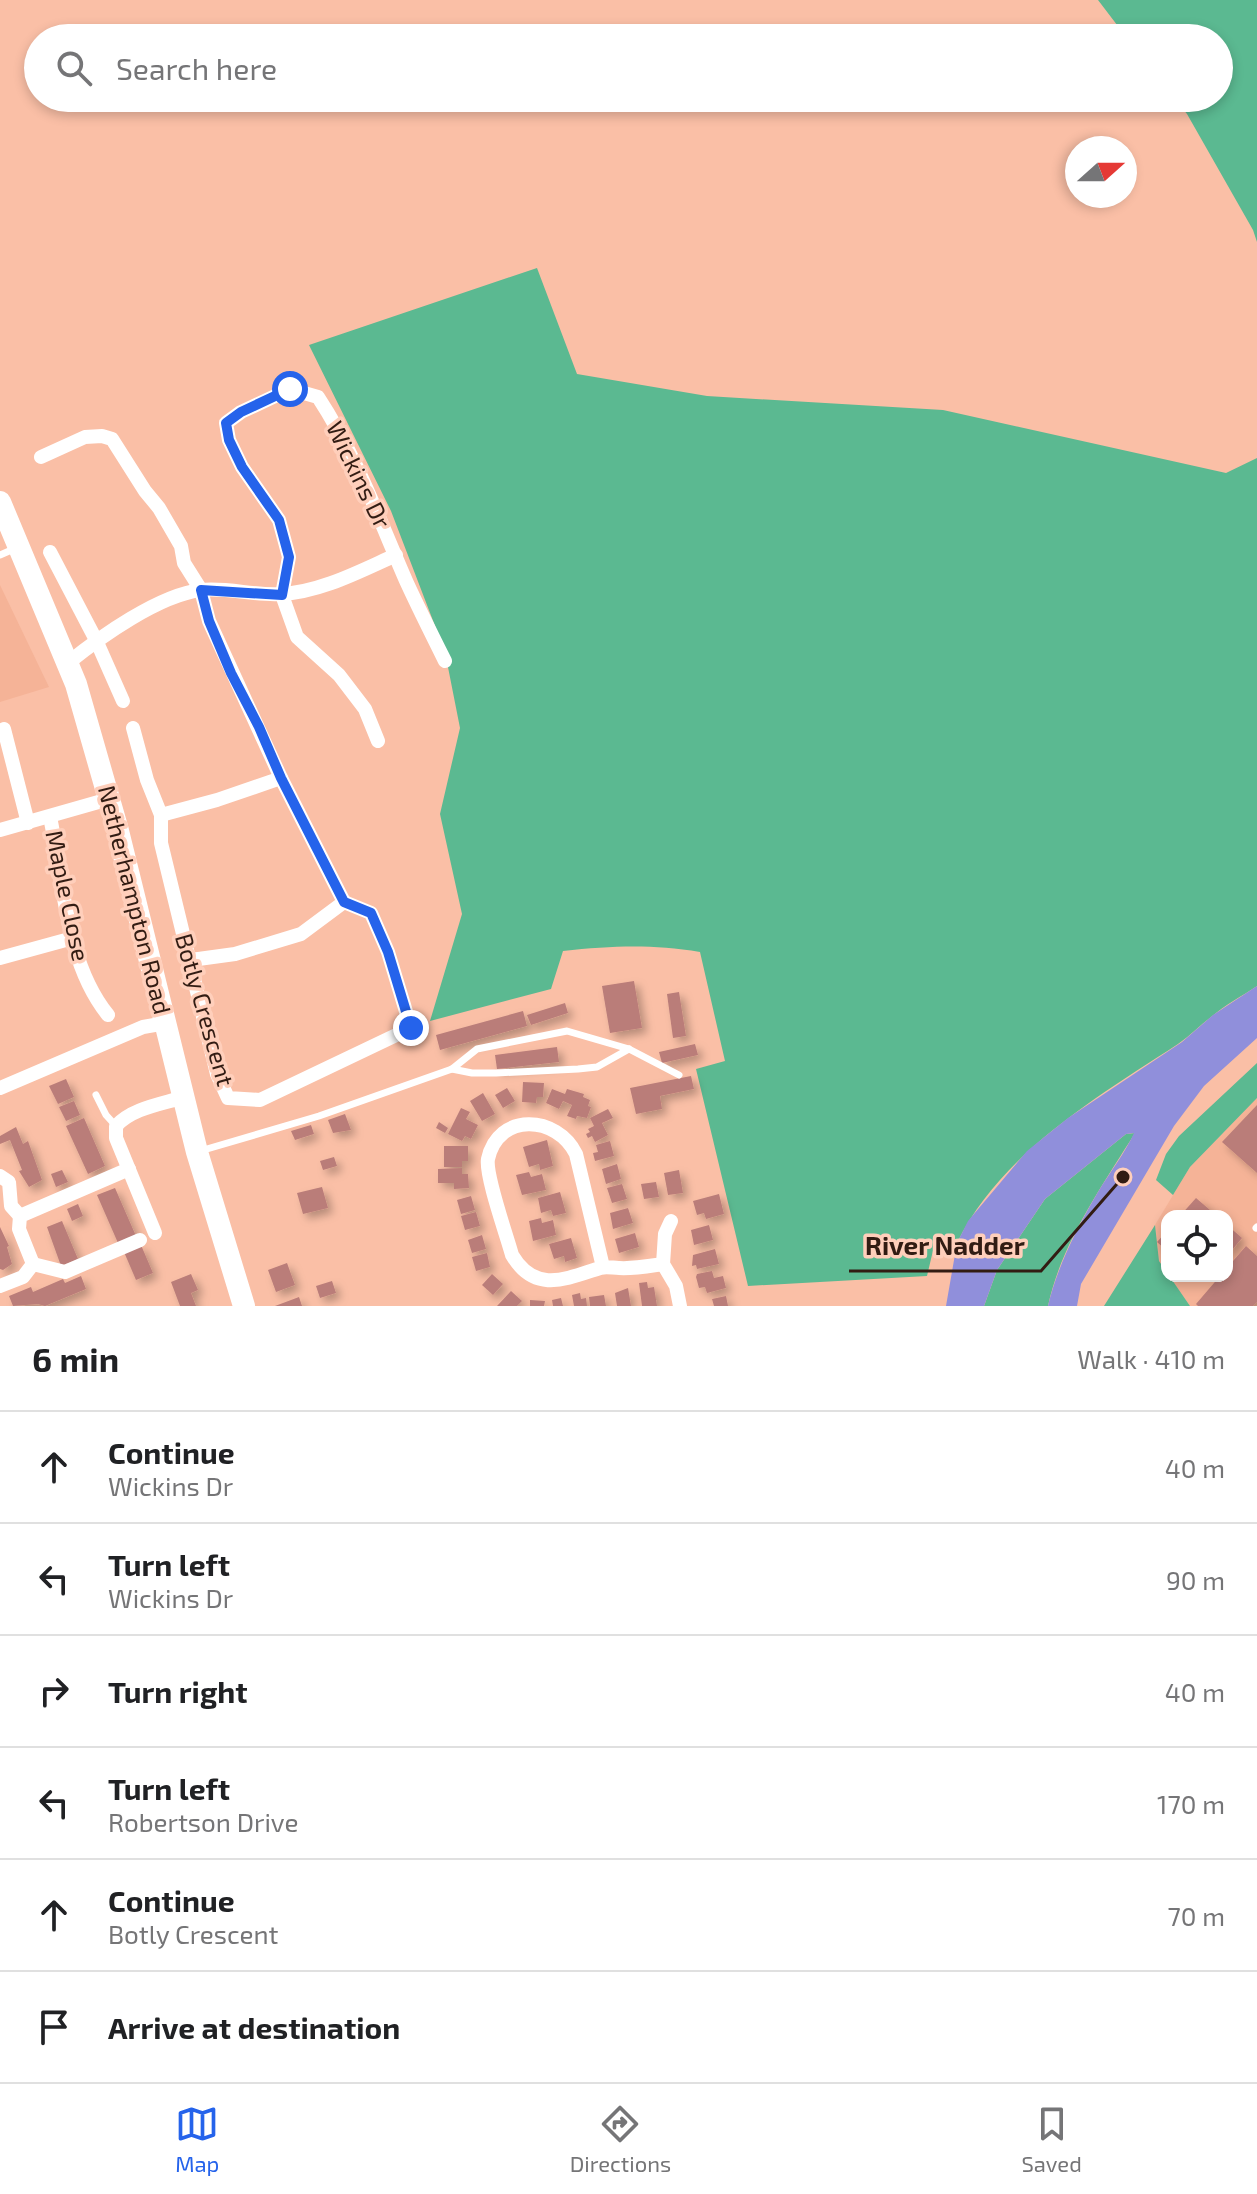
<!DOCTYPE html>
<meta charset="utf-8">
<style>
body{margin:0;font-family:"Exo 2",sans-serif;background:#f2f2f2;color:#202124}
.controls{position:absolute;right:24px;bottom:24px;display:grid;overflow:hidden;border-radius:16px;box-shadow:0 4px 12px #0003}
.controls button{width:72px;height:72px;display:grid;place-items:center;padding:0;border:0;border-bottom:2px solid #e0e0e0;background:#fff;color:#202124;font:40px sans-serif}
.compass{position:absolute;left:1065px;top:136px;width:72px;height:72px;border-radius:50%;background:#fff;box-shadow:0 4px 12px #0003;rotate:69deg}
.stop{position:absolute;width:24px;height:24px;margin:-18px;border:6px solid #2563eb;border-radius:50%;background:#fff}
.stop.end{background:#2563eb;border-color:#fff;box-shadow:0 2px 8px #0008}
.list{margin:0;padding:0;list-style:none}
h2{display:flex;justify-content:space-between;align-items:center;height:104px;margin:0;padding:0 32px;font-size:34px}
h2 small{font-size:26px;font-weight:400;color:#757577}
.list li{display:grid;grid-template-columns:52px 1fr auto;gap:24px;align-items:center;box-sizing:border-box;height:112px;padding:0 32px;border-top:2px solid #e0e0e0}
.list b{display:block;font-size:30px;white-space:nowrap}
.list p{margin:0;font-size:26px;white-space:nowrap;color:#757577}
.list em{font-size:26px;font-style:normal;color:#757577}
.icon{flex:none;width:44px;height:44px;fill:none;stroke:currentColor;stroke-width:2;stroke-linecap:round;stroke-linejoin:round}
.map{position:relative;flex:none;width:1257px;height:1306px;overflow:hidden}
.search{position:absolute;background:#fff;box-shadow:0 4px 12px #0003;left:24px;right:24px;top:24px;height:88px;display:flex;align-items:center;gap:20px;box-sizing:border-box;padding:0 28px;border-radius:44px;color:#757577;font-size:30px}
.sheet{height:776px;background:#fff}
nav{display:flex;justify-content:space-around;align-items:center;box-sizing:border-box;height:112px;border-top:2px solid #e0e0e0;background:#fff;font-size:22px;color:#757577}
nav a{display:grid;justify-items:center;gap:4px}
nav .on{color:#2563eb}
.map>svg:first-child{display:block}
</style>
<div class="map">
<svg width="1257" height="1306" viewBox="0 0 1257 1306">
<defs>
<filter id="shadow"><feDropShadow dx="5" dy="5" stdDeviation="4" flood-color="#0004"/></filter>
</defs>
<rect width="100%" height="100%" fill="#fabfa6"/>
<g fill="#f5b397">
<path d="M0 585 49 687 0 702Z"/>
<path d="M1257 1098V1306H1190L1169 1276H1227V1216H1167V1273L1159 1261 1155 1225 1190 1167Z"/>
</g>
<g fill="#5bb991">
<path d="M1098 0H1257V242L1253 230 1187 114 1174 98H1219V38H1127Z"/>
<path d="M537 268 577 374 707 396 943 410 1226 473 1257 458V986C1242 996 1225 1005 1211 1017 1200 1025 1190 1036 1178 1044 1097 1097 1001 1153 957 1243L935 1242 927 1276 748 1286 696 1069 725 1061 700 952C651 944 612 946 563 951L551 989 430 1021 462 914 440 814 460 728 445 652 391 511 309 345Z"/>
<path d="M1257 1063V1098L1190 1167 1173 1195 1156 1180 1166 1154 1179 1136Z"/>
<path d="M1135 1133C1102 1186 1061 1244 1048 1306H984L997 1270 1045 1199 1126 1134Z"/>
<path d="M1155 1225 1159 1261 1190 1306H1104Z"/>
</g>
<path fill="#908fdb" d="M1257 986V1038L1204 1086 1174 1126 1081 1284 1077 1306H1048C1057 1267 1078 1226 1098 1192 1110 1172 1125 1153 1134 1133L1126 1134 1045 1199 997 1270 984 1306H946L957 1243 968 1221 1027 1151 1068 1118 1182 1042 1213 1015Z"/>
<g fill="#ba7d79" filter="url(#shadow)">
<path d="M634 981 642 1028 610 1033 602 986Z"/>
<path d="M679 992 686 1036 673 1038 667 994Z"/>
<path d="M565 1003 568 1013 531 1025 527 1015Z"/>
<path d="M523 1011 527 1026 440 1050 436 1035Z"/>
<path d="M695 1044 698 1055 662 1063 659 1052Z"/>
<path d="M557 1047 559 1062 497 1069 495 1055Z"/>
<path d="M691 1076 694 1089 660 1096 662 1109 636 1114 630 1088Z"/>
<path d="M66 1079 74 1097 58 1104 49 1086Z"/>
<path d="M523 1082 544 1083 543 1097H537L536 1103 522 1102Z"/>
<path d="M507 1088 515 1101 503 1108 495 1095Z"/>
<path d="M552 1089 565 1094 567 1089 584 1094 583 1097 590 1100 588 1106 591 1107 587 1118 577 1116 576 1119 567 1116 572 1105 563 1101 559 1109 546 1103Z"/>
<path d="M483 1093 495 1114 482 1121 470 1101Z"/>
<path d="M74 1101 80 1115 66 1121 59 1107Z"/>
<path d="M1257 1105V1173L1222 1142Z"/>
<path d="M461 1108 470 1112 466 1119 478 1125 471 1139 465 1136 462 1141 448 1134Z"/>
<path d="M608 1109 613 1118 602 1123 608 1135 595 1142 592 1136 588 1138 586 1134 590 1132 588 1129 594 1126 590 1118Z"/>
<path d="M345 1114 351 1130 333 1133 328 1120Z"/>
<path d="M84 1118 105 1166 88 1174 66 1126Z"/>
<path d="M439 1122 448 1128 445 1133 436 1128Z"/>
<path d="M311 1125 314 1134 295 1140 291 1131Z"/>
<path d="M16 1127 23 1144 28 1141 42 1180 29 1187 19 1171 22 1170 10 1140 0 1144V1136Z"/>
<path d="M547 1140 553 1166 540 1170 539 1164 529 1167 523 1147Z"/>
<path d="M610 1141 614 1156 595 1161 593 1153 598 1152 596 1145Z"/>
<path d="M444 1146H468V1161H462V1167H444Z"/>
<path d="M334 1157 337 1166 323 1170 320 1161Z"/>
<path d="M617 1164 621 1179 606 1184 602 1169Z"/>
<path d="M462 1168V1174H468L469 1188 454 1189V1183H438V1169Z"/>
<path d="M62 1170 68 1182 56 1187 51 1174Z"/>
<path d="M679 1170 683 1193 668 1195 664 1173Z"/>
<path d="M529 1172 531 1177 542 1174 546 1190 522 1195 516 1175Z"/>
<path d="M656 1182 659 1197 644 1199 641 1184Z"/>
<path d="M622 1184 627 1199 612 1203 607 1188Z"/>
<path d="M322 1187 328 1208 303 1214 297 1193Z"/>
<path d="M115 1188 136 1236 118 1243 97 1195Z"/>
<path d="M560 1192 566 1213 553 1216 551 1210 541 1213 538 1198Z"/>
<path d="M719 1194 724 1214 706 1219 704 1213 697 1215 693 1201Z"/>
<path d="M471 1196 475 1210 461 1214 457 1200Z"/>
<path d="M1196 1198 1217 1216H1180Z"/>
<path d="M78 1204 83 1216 72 1221 67 1209Z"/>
<path d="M628 1208 633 1223 613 1229 610 1213Z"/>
<path d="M476 1212 480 1226 465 1230 461 1216Z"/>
<path d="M541 1218 542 1223 553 1220 556 1235 533 1241 529 1221Z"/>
<path d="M62 1221 78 1259 61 1266 47 1227Z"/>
<path d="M709 1225 713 1240 694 1245 691 1230Z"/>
<path d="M1227 1225 1242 1238 1227 1256Z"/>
<path d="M0 1227 9 1246 7 1247 12 1264 3 1270 0 1269Z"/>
<path d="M1167 1231V1251L1157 1242Z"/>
<path d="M635 1233 639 1247 619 1253 615 1239Z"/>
<path d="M482 1235 486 1249 472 1253 468 1240Z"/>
<path d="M571 1238 577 1258 565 1262 564 1256 554 1259 549 1244Z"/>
<path d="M141 1245 153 1273 136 1280 124 1252Z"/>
<path d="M1246 1246 1257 1256V1302L1253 1306H1198L1196 1304 1220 1276H1227V1268Z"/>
<path d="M715 1249 719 1264 697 1269 696 1265 692 1266 693 1255Z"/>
<path d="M487 1253 490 1267 476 1271 472 1257Z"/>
<path d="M287 1263 295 1285 276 1292 268 1270Z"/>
<path d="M712 1271 714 1278 723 1276 726 1288 707 1293 705 1287 699 1288 696 1277 697 1274Z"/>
<path d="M191 1274 198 1290 191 1293 196 1306H180L171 1282Z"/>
<path d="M492 1274 503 1284 493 1295 482 1285Z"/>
<path d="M81 1276 86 1289 45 1306 38 1304 13 1306 9 1296 31 1287 33 1292 63 1279 65 1283Z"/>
<path d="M332 1281 336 1293 320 1298 316 1286Z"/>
<path d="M647 1282 648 1288 654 1287 657 1306H642L639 1283Z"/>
<path d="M628 1288 631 1306H617L615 1293Z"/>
<path d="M511 1291 522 1301 517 1306H497Z"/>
<path d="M580 1293 581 1299 586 1298 587 1306H574L572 1295Z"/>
<path d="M604 1295 606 1306H590L589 1297Z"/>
<path d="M726 1296 728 1306H714L712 1299Z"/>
<path d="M299 1297 302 1306H275Z"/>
<path d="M561 1298 563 1306H553L552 1300Z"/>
<path d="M530 1300 545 1301 544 1306H530Z"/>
</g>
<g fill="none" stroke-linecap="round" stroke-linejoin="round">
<g stroke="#fff" stroke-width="7">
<path d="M0 555 16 548"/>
<path d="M452 1069 472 1073H496L578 1069 597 1067 629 1049"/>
<path d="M96 1095 106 1115 116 1126"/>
<path d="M200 1151 319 1116 452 1069 477 1049 567 1031 629 1049 679 1075"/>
<path d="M1256 1228 1257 1227"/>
</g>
<g stroke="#fff" stroke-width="14">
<path d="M41 457 85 437 102 436 112 439 145 491 159 508 181 546 184 563 201 590 209 621 281 778 344 902"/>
<path d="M50 552 96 640 123 701"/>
<path d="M68 663C100 637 159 595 201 590 227 587 255 596 281 594 321 592 360 571 396 555"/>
<path d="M133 728 147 780 161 815V843L217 1074 228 1098 260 1100 411 1028 388 952 371 913 344 902"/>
<path d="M4 729 28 823"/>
<path d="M378 741 365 709 339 675 297 637 282 595 289 557 279 520 242 467 229 440 226 423 241 412 290 389 318 397C356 455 379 519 407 583 419 609 432 635 445 661"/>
<path d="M161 815 217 800 281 778"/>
<path d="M50 817C64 882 65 962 108 1015"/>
<path d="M0 830 109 799"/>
<path d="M0 958 73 938"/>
<path d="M191 960 235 954 301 934 344 902"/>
<path d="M0 1088 143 1027 166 1023"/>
<path d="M0 1176 9 1182 11 1206 20 1216"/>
<path d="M671 1221 665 1234 663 1264 676 1286 680 1306"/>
<path d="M155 1233 116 1138V1126C132 1108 162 1104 184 1097"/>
<path d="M33 1264 65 1272 140 1240"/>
<path d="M603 1267 576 1154C557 1115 498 1112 488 1159 485 1175 507 1236 512 1255 535 1294 566 1279 600 1268 606 1266 613 1268 619 1268 633 1269 649 1266 663 1264"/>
<path d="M0 1286 23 1277 33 1264 19 1229 20 1216 129 1169"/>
</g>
<path stroke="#fff" stroke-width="22" d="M0 502 76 684 117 827 197 1152 244 1306"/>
</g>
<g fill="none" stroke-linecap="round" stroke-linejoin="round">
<path stroke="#2563eb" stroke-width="10" d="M290 389 241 412 226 423 229 440 242 467 279 520 289 557 282 595 201 590 209 621 231 673 259 727 281 778 344 902 371 913 388 952 411 1028"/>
</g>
<g text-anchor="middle" stroke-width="7" stroke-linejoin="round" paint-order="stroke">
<g font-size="24" fill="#321c13" stroke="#ffcfbb">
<text transform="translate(358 475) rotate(64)" y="8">Wickins Dr</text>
<text transform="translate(67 896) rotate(78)" y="8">Maple Close</text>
<text transform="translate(134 900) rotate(76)" y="8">Netherhampton Road</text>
<text transform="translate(204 1010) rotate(74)" y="8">Botly Crescent</text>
</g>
</g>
<path fill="none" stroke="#321c13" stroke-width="3" d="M1123 1177L1041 1271H849"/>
<circle fill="#321c13" stroke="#ffcfbb" stroke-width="3" cx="1123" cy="1177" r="8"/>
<g font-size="26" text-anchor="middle" font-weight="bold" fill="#321c13" stroke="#ffcfbb" stroke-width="7" stroke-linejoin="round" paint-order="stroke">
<text x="945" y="1255">River Nadder</text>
</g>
</svg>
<div class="controls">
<button><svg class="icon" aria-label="locate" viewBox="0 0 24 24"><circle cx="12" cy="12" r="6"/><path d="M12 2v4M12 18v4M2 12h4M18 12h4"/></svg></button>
</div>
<svg class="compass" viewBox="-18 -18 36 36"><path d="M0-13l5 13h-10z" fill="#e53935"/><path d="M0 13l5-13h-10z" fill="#757577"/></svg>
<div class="stop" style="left:290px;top:389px"></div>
<div class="stop end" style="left:411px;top:1028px"></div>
<div class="search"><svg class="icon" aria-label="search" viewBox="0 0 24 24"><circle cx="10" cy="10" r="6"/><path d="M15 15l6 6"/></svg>Search here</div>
</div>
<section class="sheet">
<h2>6 min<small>Walk · 410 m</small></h2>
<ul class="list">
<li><svg class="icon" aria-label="ahead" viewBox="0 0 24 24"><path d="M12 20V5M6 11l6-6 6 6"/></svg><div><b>Continue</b><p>Wickins Dr</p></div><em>40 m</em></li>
<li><svg class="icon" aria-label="left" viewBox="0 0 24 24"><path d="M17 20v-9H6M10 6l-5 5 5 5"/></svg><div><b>Turn left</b><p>Wickins Dr</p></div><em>90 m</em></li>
<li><svg class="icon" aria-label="right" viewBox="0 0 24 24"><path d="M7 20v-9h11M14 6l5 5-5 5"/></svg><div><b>Turn right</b></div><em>40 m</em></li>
<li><svg class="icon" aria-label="left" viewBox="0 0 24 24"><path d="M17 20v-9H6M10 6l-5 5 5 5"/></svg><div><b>Turn left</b><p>Robertson Drive</p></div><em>170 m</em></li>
<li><svg class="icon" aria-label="ahead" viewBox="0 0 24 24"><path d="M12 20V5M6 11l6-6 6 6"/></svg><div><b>Continue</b><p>Botly Crescent</p></div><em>70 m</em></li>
<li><svg class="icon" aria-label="arrive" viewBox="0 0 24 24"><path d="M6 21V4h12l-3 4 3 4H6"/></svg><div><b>Arrive at destination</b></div></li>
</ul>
</section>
<nav>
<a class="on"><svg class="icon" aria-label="map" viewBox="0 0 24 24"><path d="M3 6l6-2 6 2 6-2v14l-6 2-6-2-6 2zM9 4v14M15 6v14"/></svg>Map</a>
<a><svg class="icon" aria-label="directions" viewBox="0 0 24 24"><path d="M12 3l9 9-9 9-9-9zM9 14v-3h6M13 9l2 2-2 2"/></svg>Directions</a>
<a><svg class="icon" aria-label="saved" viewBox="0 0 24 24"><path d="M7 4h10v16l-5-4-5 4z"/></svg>Saved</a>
</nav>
